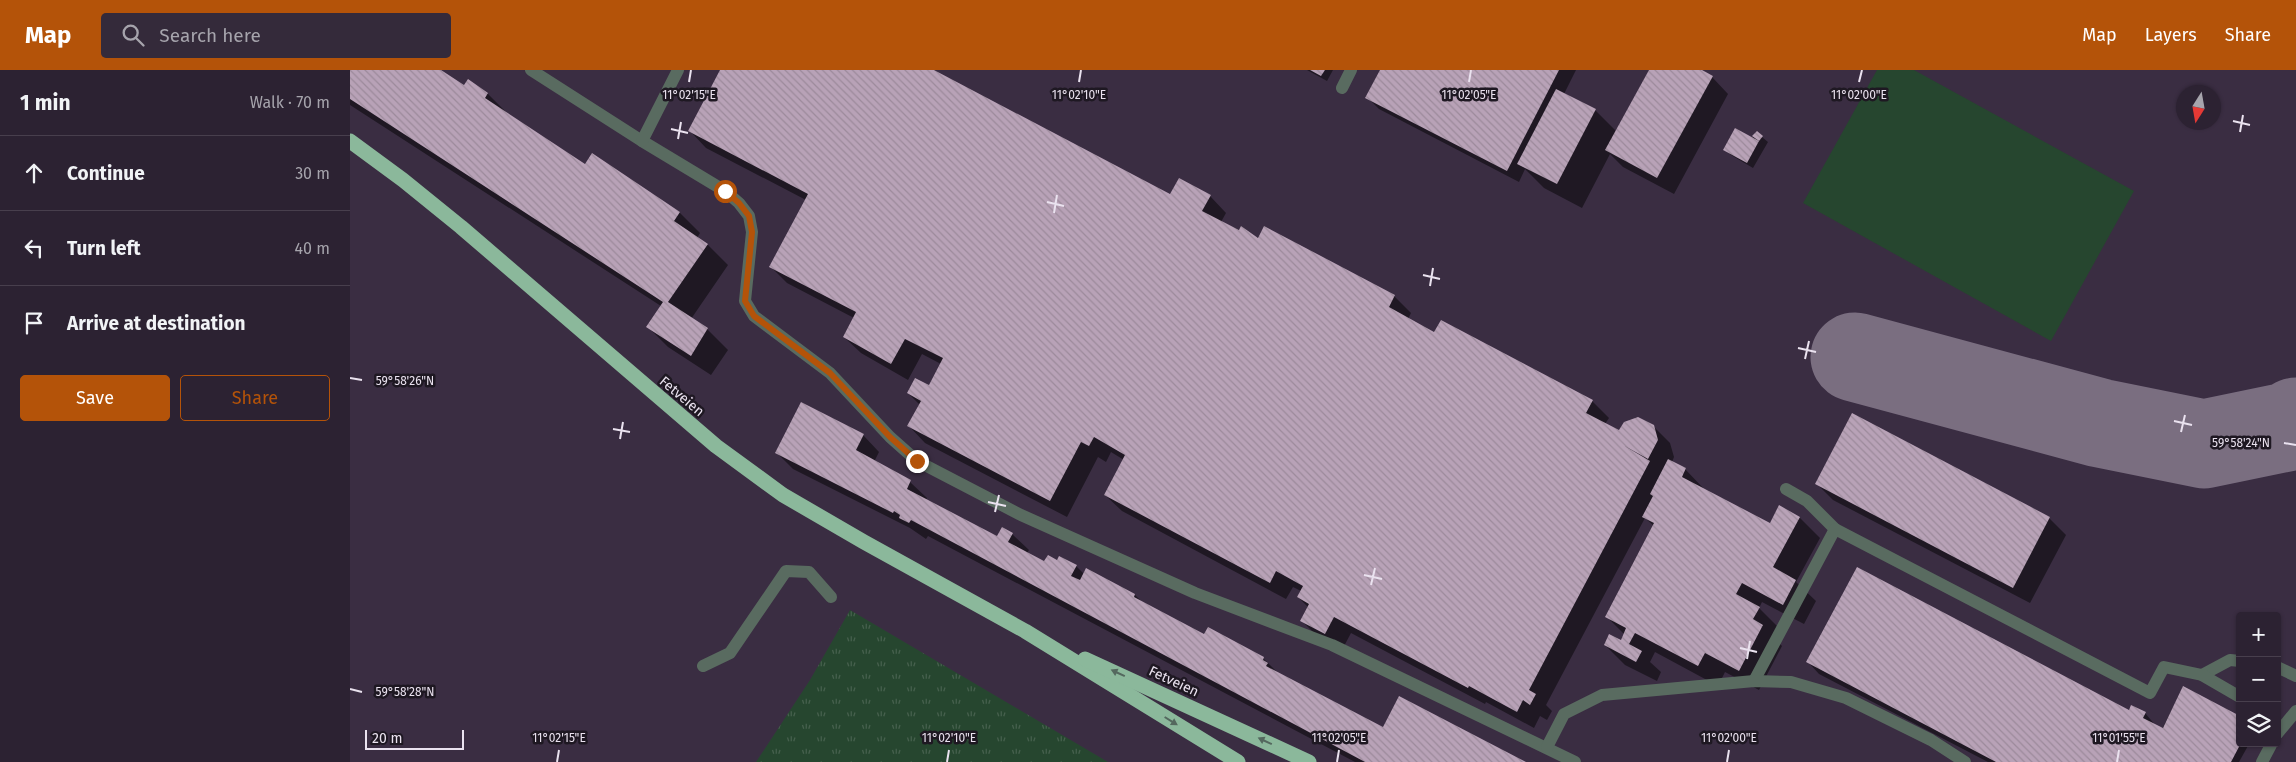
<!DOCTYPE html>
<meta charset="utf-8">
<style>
body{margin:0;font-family:"Fira Sans",sans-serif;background:#342a3a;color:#f1f3f6}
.controls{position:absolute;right:15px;bottom:15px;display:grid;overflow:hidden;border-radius:5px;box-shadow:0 1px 4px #0004}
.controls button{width:45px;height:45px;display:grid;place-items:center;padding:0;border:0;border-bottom:1px solid #483f4d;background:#2c2232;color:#f1f3f6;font:25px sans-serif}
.compass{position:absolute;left:1826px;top:15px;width:45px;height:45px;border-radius:50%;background:#2c2232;box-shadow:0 1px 4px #0004;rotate:191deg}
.scale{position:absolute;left:15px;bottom:12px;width:99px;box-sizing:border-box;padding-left:5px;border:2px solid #eae2ef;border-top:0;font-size:14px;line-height:18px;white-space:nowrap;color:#eae2ef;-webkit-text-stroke:4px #1e1822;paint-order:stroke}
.stop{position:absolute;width:15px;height:15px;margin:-11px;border:4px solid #b45309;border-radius:50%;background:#fff}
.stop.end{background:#b45309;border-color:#fff;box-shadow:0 1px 5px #0008}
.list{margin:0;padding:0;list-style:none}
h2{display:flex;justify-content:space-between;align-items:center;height:65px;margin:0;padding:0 20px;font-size:21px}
h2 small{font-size:16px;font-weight:400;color:#a6a4ac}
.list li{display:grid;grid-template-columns:32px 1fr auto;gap:15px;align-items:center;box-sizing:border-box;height:75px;padding:0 20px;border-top:1px solid #483f4d}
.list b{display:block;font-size:19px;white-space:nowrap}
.list em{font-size:16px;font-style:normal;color:#a6a4ac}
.actions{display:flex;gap:10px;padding:15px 20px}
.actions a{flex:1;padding:11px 0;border:1px solid #b45309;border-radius:5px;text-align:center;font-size:18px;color:#b45309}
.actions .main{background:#b45309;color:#fff}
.icon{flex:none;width:28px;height:28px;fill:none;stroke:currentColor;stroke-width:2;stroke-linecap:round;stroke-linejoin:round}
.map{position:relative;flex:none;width:1946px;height:692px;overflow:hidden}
header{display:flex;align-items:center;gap:30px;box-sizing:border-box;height:70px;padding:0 25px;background:#b45309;color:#fff}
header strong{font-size:24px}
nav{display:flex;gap:28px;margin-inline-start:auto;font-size:18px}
.search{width:350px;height:45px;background:#342a3a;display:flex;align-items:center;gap:12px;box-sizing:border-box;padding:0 18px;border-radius:5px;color:#a6a4ac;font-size:19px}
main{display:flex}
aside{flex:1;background:#2c2232}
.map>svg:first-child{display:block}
</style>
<header>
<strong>Map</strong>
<div class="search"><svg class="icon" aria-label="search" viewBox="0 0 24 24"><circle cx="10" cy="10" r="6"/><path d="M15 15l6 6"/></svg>Search here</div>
<nav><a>Map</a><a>Layers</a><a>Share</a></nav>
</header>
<main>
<aside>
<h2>1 min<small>Walk · 70 m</small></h2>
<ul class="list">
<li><svg class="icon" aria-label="ahead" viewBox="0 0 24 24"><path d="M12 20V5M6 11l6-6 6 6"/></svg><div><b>Continue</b></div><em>30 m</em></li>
<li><svg class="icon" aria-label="left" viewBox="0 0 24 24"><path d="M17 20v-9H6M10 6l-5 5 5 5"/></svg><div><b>Turn left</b></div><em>40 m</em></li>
<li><svg class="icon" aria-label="arrive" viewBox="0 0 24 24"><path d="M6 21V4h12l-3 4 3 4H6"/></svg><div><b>Arrive at destination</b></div></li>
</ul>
<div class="actions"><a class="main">Save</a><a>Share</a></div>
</aside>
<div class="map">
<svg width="1946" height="692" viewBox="0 0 1946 692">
<defs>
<pattern id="grass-tufts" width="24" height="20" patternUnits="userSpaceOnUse" patternTransform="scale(1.25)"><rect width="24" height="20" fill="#26462f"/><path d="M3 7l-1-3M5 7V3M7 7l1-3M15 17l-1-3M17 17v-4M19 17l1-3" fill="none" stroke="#46604d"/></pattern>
<pattern id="building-back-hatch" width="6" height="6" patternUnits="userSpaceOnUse" patternTransform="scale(1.25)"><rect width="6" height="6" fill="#b8a2b7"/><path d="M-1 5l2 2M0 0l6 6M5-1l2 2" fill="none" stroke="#9c8a9b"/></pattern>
</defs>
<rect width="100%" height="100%" fill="#3a2d42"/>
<path fill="url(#grass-tufts)" d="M500 540 758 692H406L460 610Z"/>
<path fill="#26462f" d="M1527 0H1564L1784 121 1701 271 1453 133Z"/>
<g fill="#0007">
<path d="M0 0H89L115 17 118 11 138 24 158 44 236 96 243 85 330 143 350 163 347 168 358 175 378 195 341 249 357 259 378 280 361 305 318 277 298 257 311 236 0 35Z"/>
<path d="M372 0H582L821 126H860L876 143 871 152 1044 226 1061 243 1058 249 1085 263 1242 331 1259 348 1255 354 1270 362 1303 356 1320 373 1324 387 1322 392 1335 399 1355 420 1420 455 1450 448 1470 468 1446 512 1466 531 1454 554 1412 532 1409 538 1429 558 1424 568 1432 576 1409 620 1375 602 1368 616 1305 582 1300 592 1311 602 1307 611 1275 595 1255 575 1271 571 1275 565 1257 547 1304 456 1295 448 1196 635 1202 641 1197 650 1190 646 1184 658 1136 632 1135 634 1001 563 992 580 968 567 952 551 959 538 948 527 951 521 943 517 936 529 772 441 755 425 774 390 761 382 756 392 748 387 717 447 575 373 559 356 570 335 558 323 579 317 591 294 572 284 558 310 511 283 494 267 504 248 437 213 421 197 456 130 356 78 340 61Z"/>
<path d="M957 0H983L977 11Z"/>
<path d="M1031 0H1226L1214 24 1245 40 1267 62 1301 0H1349L1362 7 1378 24 1324 124 1273 97 1260 84 1232 138 1194 118 1175 99 1169 112 1029 39 1017 27Z"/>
<path d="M1407 63 1418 72 1403 98 1381 85 1375 80 1402 69Z"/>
<path d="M513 365 529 382 524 392 560 412 577 428 576 430 647 468 662 464 679 480 677 483 695 493 707 492 726 496 734 504 785 525 793 533 855 566 913 588 929 604 1034 659 1173 692H1005L578 466 576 469 560 458 443 399 427 383Z"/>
<path d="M1466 413 1699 448 1716 465 1680 533 1483 430Z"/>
<path d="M1458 592 1795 643 1806 656 1812 659 1834 617 1890 673H1904L1902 676 1899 674 1889 692H1638L1469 604Z"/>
</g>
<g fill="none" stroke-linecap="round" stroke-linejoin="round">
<path stroke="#7a6e80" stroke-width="89" d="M1505 287 1750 353 1854 374 1941 356 1946 352"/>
</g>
<g fill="url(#building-back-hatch)">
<path d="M0 0H91L114 15 118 9 138 23 135 28 235 94 242 83 330 142 324 151 358 174 318 232 358 258 341 286 296 257 313 232 0 29Z"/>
<path d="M370 0H584L820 124 829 108 861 125 852 141 889 160 891 156 908 168 914 156 1045 225 1039 237 1084 262 1091 250 1243 330 1236 343 1269 360 1274 352 1288 347 1304 355 1308 370 1298 389 1273 375 1300 391 1179 620 1186 624 1180 635 1173 630 1167 642 1119 616 1118 618 984 547 975 564 950 551 959 534 947 527 953 516 926 501 920 513 754 425 775 385 744 367 739 376 731 372 700 431 557 356 571 331 557 323 565 308 579 315 593 288 555 269 541 294 493 267 506 242 419 197 458 124 338 61Z"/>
<path d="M960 0H975L971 6Z"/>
<path d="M1030 0H1209L1157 101 1015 28Z"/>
<path d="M1299 0H1352L1363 6 1307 108 1255 80Z"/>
<path d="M1206 19 1246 39 1207 114 1167 94Z"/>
<path d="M1385 58 1409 71 1397 93 1373 80Z"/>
<path d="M1407 61 1413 66 1409 71 1402 66Z"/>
<path d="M451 332 514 364 506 380 561 410 557 419 647 466 652 457 663 463 658 472 694 491 698 485 707 490 709 486 727 495 721 506 730 510 736 498 785 524 784 527 854 564 858 557 914 587 913 590 918 593 916 596 1033 657 1049 626 1176 692H1015L561 450 559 453 549 448 550 445 544 441 543 443 425 383Z"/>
<path d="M1502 343 1700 447 1663 518 1465 414Z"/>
<path d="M1318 389 1336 398 1332 407 1420 453 1429 435 1450 447 1423 497 1446 510 1433 535 1392 513 1386 524 1410 537 1403 549 1413 555 1389 601 1355 583 1348 596 1285 563 1279 574 1292 581 1286 592 1254 575 1259 564 1271 570 1276 558 1255 547 1304 453 1292 447 1303 426 1300 424Z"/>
<path d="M1507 497 1779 640 1781 635 1796 642 1793 648 1813 658 1833 616 1890 646 1891 673 1881 692H1646L1456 592Z"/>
</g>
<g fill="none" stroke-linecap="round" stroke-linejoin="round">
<g stroke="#596b60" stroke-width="12">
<path d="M181 0 292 71 375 121 389 133 399 146 402 162 395 231 404 246 480 303 540 367 567 391 671 445 845 523 982 575 1225 692"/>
<path d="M992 18 1001 0"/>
<path d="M292 71 328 0"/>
<path d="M1436 419 1457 431 1485 459"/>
<path d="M353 596 380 583 436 501 459 502 481 527"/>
<path d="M1927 597 1946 606"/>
<path d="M1852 605 1880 590 1890 591"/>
<path d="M1404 611 1485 459 1800 623 1814 597 1852 605 1890 627"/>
<path d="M1927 664 1946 641"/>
<path d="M1197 677 1214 644 1252 625 1404 611 1441 612 1496 628 1581 670 1615 692"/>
<path d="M1912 692 1922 673"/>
</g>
<g stroke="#8bb89b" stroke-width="15">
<path d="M0 71 53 110 111 157 366 376 433 425 514 472 675 561 888 692"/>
<path d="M735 589 959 692"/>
</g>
</g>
<defs><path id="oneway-solid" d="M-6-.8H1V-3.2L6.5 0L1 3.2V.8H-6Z" transform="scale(1.25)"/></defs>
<g fill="#54685e">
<use href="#oneway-solid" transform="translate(768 603) rotate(-155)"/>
<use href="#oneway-solid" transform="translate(821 651) rotate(32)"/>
<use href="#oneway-solid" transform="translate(915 671) rotate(-155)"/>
</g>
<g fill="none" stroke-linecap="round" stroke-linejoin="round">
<path stroke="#b45309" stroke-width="6" d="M375 121 389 133 399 146 402 162 395 231 404 246 480 303 540 367 567 391"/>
</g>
<path fill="none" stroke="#eae2ef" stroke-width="2" d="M339 12 341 0M729 12 731 0M1119 12 1121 0M1509 12 1512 0M1883 51 1900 55M321 59 338 63M1890 62 1893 45M328 69 331 52M697 132 714 136M704 143 707 125M1073 205 1090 209M1080 216 1083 198M1448 278 1466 282M1455 289 1459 271M0 308 12 310M1824 351 1842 355M263 359 280 362M1831 362 1835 345M270 369 273 352M1934 373 1946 375M638 432 656 436M645 442 649 425M1014 505 1032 509M1021 515 1025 498M1390 578 1407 582M1397 589 1400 571M0 619 12 622M207 692 209 680M597 692 599 680M987 692 989 680M1377 692 1379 680M1767 692 1769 680"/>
<g text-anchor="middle" stroke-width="5" stroke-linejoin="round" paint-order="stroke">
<g font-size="14" fill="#eae2ef" stroke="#1e1822">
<text transform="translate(332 326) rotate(40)" y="5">Fetveien</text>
<text transform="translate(824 611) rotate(25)" y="5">Fetveien</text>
</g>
</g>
<g font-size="12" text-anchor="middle" fill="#eae2ef" stroke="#1e1822" stroke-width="5" stroke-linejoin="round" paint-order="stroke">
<text x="339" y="29">11°02'15"E</text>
<text x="729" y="29">11°02'10"E</text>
<text x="1119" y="29">11°02'05"E</text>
<text x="1509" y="29">11°02'00"E</text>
<text x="55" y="315">59°58'26"N</text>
<text x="1891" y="377">59°58'24"N</text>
<text x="55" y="626">59°58'28"N</text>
<text x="209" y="672">11°02'15"E</text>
<text x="599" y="672">11°02'10"E</text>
<text x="989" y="672">11°02'05"E</text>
<text x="1379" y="672">11°02'00"E</text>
<text x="1769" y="672">11°01'55"E</text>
</g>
</svg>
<div class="controls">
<button>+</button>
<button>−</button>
<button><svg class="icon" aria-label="layers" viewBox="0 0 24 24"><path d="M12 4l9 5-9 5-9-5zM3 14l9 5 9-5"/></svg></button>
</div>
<svg class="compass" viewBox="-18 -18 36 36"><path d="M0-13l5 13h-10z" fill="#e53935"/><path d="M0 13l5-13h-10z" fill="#a6a4ac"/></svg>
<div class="scale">20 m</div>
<div class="stop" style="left:375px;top:121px"></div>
<div class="stop end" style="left:567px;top:391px"></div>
</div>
</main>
